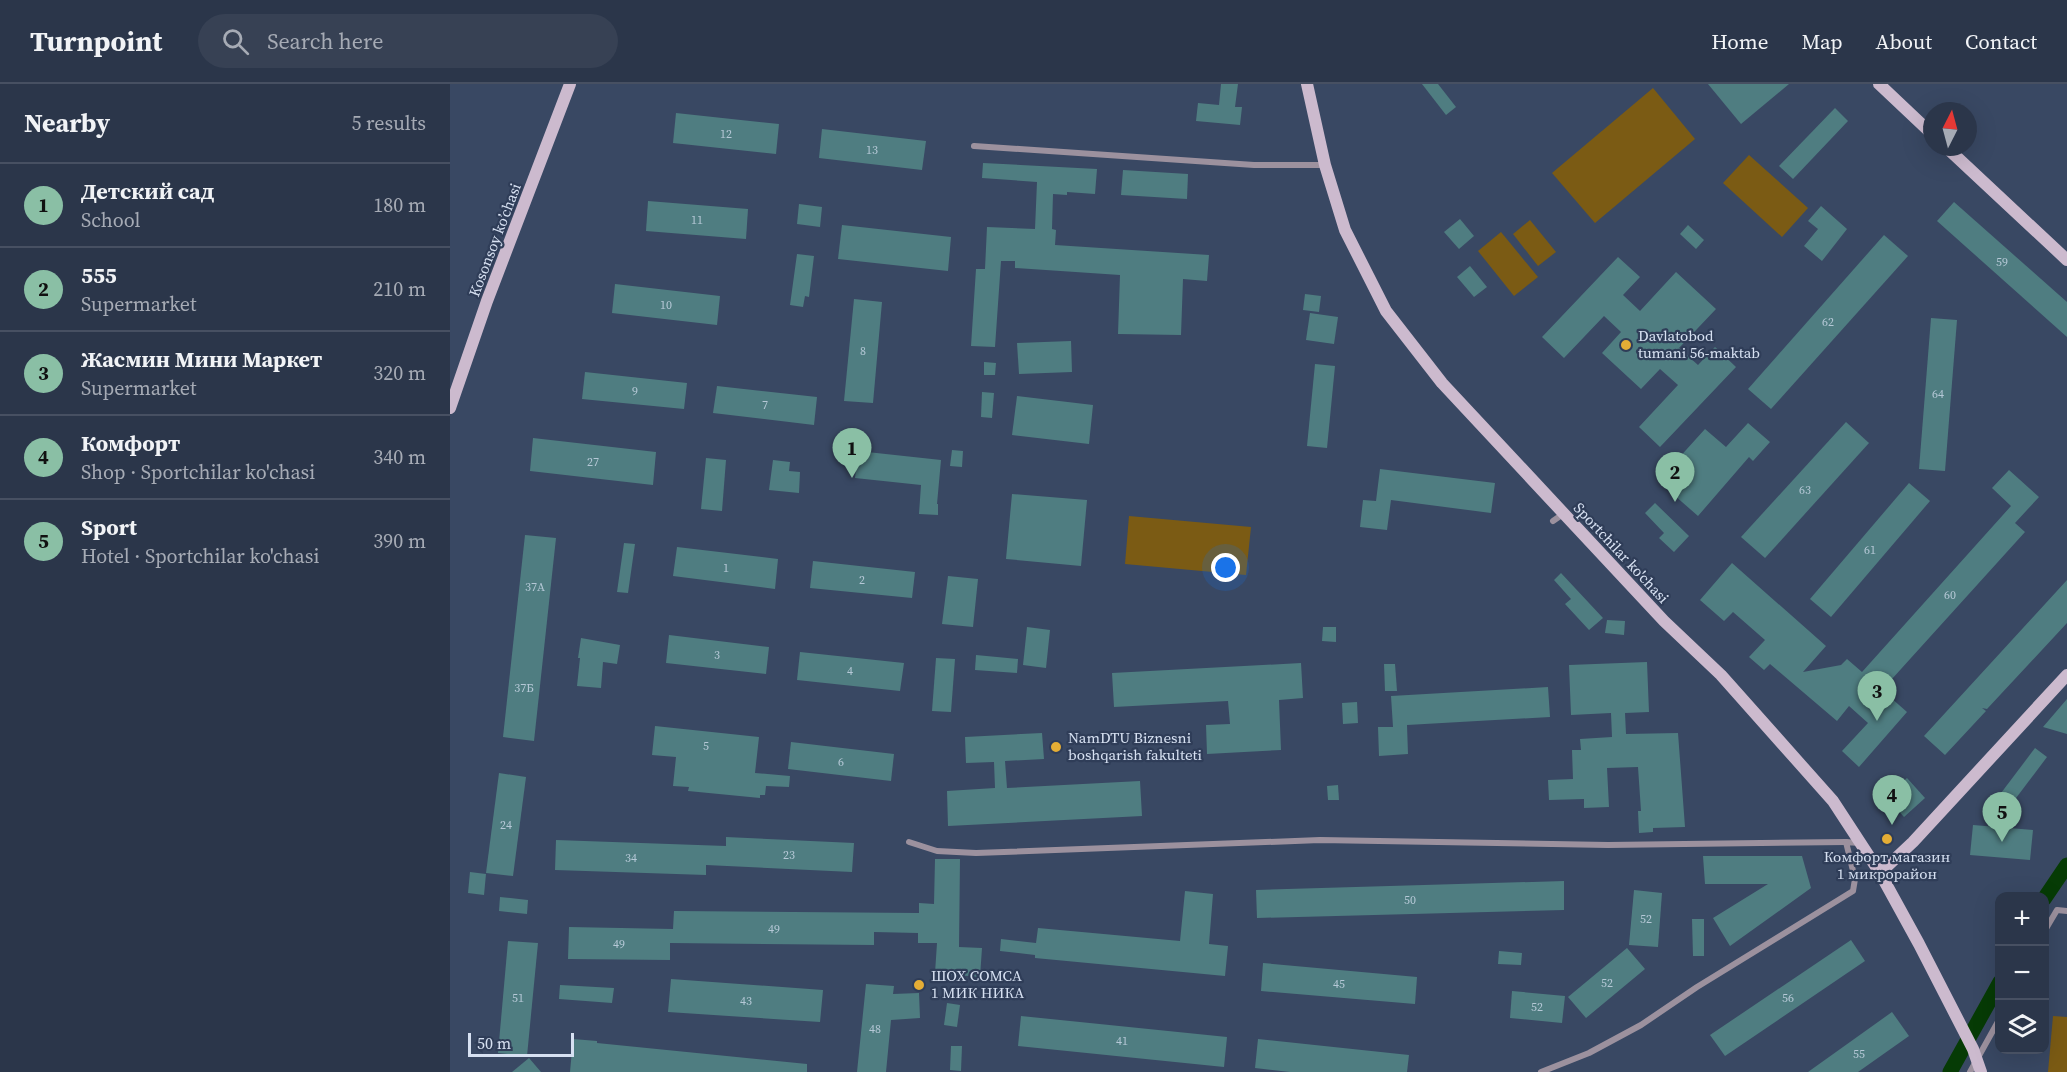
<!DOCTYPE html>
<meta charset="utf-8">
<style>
body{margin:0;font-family:"Source Serif 4",serif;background:#374154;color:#f1f3f6}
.controls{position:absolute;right:18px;bottom:18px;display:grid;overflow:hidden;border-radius:12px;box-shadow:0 6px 24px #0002}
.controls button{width:54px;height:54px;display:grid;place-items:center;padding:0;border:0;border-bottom:2px solid #475062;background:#2b364a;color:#f1f3f6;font:30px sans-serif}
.compass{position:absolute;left:1473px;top:18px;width:54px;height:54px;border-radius:50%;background:#2b364a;box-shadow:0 6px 24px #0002;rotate:6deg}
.scale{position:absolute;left:18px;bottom:15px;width:106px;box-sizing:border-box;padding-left:6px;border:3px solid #d7e1f2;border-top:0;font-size:16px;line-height:21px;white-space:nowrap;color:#d7e1f2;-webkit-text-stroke:4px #2f3d58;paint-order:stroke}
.you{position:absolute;left:776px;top:484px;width:21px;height:21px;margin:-15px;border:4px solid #fff;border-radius:50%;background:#1a73e8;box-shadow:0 0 0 9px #1a73e833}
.badge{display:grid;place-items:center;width:39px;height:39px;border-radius:50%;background:#8abfa5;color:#111;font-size:20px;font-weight:700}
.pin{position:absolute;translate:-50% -50px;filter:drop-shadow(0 2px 3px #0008)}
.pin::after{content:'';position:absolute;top:32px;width:21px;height:18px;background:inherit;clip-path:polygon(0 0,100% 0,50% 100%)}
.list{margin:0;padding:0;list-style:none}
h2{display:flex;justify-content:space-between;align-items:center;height:78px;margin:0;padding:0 24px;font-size:26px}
h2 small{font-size:20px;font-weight:400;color:#a6abb5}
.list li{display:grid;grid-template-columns:39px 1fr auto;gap:18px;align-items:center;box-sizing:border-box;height:84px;padding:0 24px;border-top:2px solid #475062}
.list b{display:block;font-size:22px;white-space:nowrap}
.list p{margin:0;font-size:20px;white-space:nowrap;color:#a6abb5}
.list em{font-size:20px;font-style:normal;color:#a6abb5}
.icon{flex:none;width:33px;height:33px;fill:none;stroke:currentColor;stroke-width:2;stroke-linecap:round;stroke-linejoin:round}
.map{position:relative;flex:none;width:1617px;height:988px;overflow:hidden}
header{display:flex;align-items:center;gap:36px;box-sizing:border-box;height:84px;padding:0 30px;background:#2b364a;border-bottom:2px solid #475062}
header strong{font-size:28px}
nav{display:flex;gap:33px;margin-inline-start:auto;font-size:21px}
.search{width:420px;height:54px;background:#374154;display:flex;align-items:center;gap:15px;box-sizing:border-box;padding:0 21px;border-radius:33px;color:#a6abb5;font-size:22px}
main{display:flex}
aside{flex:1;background:#2b364a}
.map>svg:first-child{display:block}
</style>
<header>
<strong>Turnpoint</strong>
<div class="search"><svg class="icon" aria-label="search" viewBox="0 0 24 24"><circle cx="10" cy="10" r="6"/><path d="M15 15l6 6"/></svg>Search here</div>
<nav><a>Home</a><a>Map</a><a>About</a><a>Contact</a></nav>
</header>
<main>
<aside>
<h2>Nearby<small>5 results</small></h2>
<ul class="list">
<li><span class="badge">1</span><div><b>Детский сад</b><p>School</p></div><em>180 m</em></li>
<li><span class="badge">2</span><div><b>555</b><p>Supermarket</p></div><em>210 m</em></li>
<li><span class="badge">3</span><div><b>Жасмин Мини Маркет</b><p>Supermarket</p></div><em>320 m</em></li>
<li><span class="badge">4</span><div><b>Комфорт</b><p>Shop · Sportchilar ko'chasi</p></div><em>340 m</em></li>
<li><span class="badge">5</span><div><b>Sport</b><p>Hotel · Sportchilar ko'chasi</p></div><em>390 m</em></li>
</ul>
</aside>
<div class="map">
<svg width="1617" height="988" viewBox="0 0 1617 988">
<rect width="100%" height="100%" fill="#394863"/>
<g fill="#7b5b14">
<path d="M1203 4 1245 55 1145 139 1102 89Z"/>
<path d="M1299 71 1358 124 1332 153 1273 99Z"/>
<path d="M1080 136 1106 168 1088 182 1063 150Z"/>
<path d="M1051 148 1088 193 1064 212 1028 167Z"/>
<path d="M679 432 801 443 796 491 675 480Z"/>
<path d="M1603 932 1617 933V988H1598Z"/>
</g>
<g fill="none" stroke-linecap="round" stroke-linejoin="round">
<g stroke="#063b05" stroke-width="15">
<path d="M1594 815 1617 781"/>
<path d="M1500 988 1550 898"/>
</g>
</g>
<g fill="#4f7d81">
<path d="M771 0H788L785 23H792L790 41 746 37 748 19 769 21Z"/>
<path d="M972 0H988L1006 23 996 31Z"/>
<path d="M1258 0H1339L1291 40Z"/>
<path d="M1385 24 1398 37 1343 95 1329 82Z"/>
<path d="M226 29 329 40 326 70 223 59Z"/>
<path d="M372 45 476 57 472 86 369 74Z"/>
<path d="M533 79 647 85 645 110 617 108V111L603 110 602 145 606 146 605 161 759 171 757 197 733 195 731 251 668 250 670 191 565 184V177H551L545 263 521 262 526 185H535L537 143 585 145 587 98 532 94Z"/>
<path d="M673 86 738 90 737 115 671 111Z"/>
<path d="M198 117 298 125 296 155 196 147Z"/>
<path d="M1504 118 1617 218V253L1487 137Z"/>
<path d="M349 120 372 123 370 143 347 140Z"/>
<path d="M1371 122 1397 145 1372 177 1354 162 1368 145 1358 137Z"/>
<path d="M1010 135 1024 152 1009 165 994 148Z"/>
<path d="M392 141 501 153 498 187 388 175Z"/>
<path d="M1238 141 1254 156 1246 165 1230 150Z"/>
<path d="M1434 151 1458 172 1321 325 1298 305Z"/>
<path d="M347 170 364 172 359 213 355 212 353 223 340 221Z"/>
<path d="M1168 173 1190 193 1173 211 1190 227 1226 188 1266 225 1229 264 1248 281 1265 263 1286 283 1210 363 1189 343 1228 301 1210 285 1191 305 1152 269 1171 248 1154 232 1114 274 1092 253Z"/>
<path d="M1020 182 1037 203 1024 213 1007 193Z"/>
<path d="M165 200 270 212 267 241 162 229Z"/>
<path d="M855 210 871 212 869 228 853 226Z"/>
<path d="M404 215 432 218 423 319 394 317Z"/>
<path d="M860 229 888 233 884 260 856 256Z"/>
<path d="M1481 234 1507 236 1495 387 1469 385Z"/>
<path d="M621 257 622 288 569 290 567 259Z"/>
<path d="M534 278 546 279 545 291H534Z"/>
<path d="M865 280 885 282 877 364 857 362Z"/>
<path d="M135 288 237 299 234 325 132 315Z"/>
<path d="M267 302 367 313 364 341 263 329Z"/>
<path d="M532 308 544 309 542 334 531 333Z"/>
<path d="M567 312 643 321 639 360 562 351Z"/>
<path d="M1396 338 1419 359 1315 474 1291 453Z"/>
<path d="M1298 339 1320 358 1303 377 1299 373 1248 432 1208 397 1255 345 1276 363Z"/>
<path d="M83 354 206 368 203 401 80 387Z"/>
<path d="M502 366 513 367 512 383 500 382Z"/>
<path d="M408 367 491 376 487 420H488V431L469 430 471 401 405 394Z"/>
<path d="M256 374 276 376 272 427 251 425Z"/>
<path d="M323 376 340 378 339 387 350 388 349 409 319 406Z"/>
<path d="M930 385 1045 399 1041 429 941 416 937 446 910 443 913 416 926 417Z"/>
<path d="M1559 386 1589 413 1565 439 1575 448 1432 606 1457 628 1409 683 1392 667 1418 639 1399 622 1387 637 1320 580 1314 586 1299 573 1315 556 1283 528 1274 537 1250 516 1282 479 1376 562 1353 588 1391 581 1397 575 1412 588 1561 422 1542 404Z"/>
<path d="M1459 399 1480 417 1381 533 1360 515Z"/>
<path d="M562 410 637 416 631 482 556 475Z"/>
<path d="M1205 419 1239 452 1224 468 1209 454 1214 449 1195 429Z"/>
<path d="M75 451 106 454 84 657 53 653Z"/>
<path d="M174 459 185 460 178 509 167 508Z"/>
<path d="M227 463 328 475 325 505 223 492Z"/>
<path d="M363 477 465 488 462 514 360 504Z"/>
<path d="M1111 489 1153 534 1139 546 1115 520 1121 515 1104 496Z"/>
<path d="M498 492 528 495 523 543 492 540Z"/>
<path d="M1617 496V539L1537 625 1532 624 1536 627 1495 671 1474 652Z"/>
<path d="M1157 536 1175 537 1174 551 1155 549Z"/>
<path d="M577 543 600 546 596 584 573 581Z"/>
<path d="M873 543H886V558L872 557Z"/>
<path d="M219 551 319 563 316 590 216 579Z"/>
<path d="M131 554 170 561 167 580 153 578 151 604 127 602 130 574H128Z"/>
<path d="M350 568 454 579 450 607 347 596Z"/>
<path d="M526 571 568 575 567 589 525 586Z"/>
<path d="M486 574 505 575 501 628 482 627Z"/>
<path d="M1197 578 1199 628 1175 629 1176 650 1228 649 1235 743 1203 744V748L1189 749 1188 727H1191L1188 683 1157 684 1159 723 1134 724V715L1099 716 1098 696 1123 695 1122 666H1131L1130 655 1162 653 1161 629 1121 631 1119 581Z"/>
<path d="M851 579 853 614 829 616 831 666 757 670 756 641 780 640 778 617 664 623 662 589Z"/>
<path d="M934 580H945L947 607H935Z"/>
<path d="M1098 603 1100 633 957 641 958 670 929 672 928 643H943L941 612Z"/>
<path d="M1617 615V650L1593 643Z"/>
<path d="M907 618 908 639 893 640 892 619Z"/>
<path d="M205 642 309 653 305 689 340 692 339 703 316 702 315 711H310V714L238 707 239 703 223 702 226 673 202 671Z"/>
<path d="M592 649 594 675 555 677 557 704 690 697 692 732 498 742 497 707 545 704 544 678 516 679 515 653Z"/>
<path d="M341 658 444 670 441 697 338 685Z"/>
<path d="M1585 664 1597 673 1554 730 1542 721Z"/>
<path d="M49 689 76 693 63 792 36 789Z"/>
<path d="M1457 694 1475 714 1454 733 1436 713Z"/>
<path d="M888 701 889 716H878L877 702Z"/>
<path d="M1523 741 1583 746 1580 776 1520 771Z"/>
<path d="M276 753 404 759 402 788 256 781V791L105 786 106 756 276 762Z"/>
<path d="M1253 772H1352L1361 804 1280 862 1263 834 1318 800H1255Z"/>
<path d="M485 775H510L509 863 532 864 530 893 485 889 487 859H468V849L424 848V861L220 859V876L118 875 119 843 223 845 224 827 469 829V819L484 820Z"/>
<path d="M20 788 36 790 34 811 18 809Z"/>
<path d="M1114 797V826L807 834 806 806Z"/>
<path d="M1184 806 1212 809 1208 863 1179 861Z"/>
<path d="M735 807 763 810 759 860 778 862 775 892 585 874V871L550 867 551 855 586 859 588 844 730 857Z"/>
<path d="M50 813 78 816 77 830 49 827Z"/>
<path d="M1242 835H1254V872H1243Z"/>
<path d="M1401 856 1415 877 1275 972 1260 951Z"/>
<path d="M58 857 88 859 77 972 48 969Z"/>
<path d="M1177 864 1195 885 1136 934 1118 913Z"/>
<path d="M1049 867 1072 869 1071 881 1048 880Z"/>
<path d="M813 879 967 893 965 920 811 907Z"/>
<path d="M221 895 373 906 370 938 218 928Z"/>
<path d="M416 900 444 902 443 910 469 909 470 934 441 936 436 988H407Z"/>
<path d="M110 901 164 904 162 919 109 915Z"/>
<path d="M1062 907 1115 912 1112 939 1060 934Z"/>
<path d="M497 919 510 921 507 943 494 941Z"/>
<path d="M1442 928 1459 952 1408 988H1358Z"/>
<path d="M571 932 777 953 774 983 568 962Z"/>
<path d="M123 955 147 957V959L357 980V988H120Z"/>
<path d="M808 955 959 971 957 988H840L805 984Z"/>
<path d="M501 962H512L511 987 500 986Z"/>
<path d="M79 974 91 988H62Z"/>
</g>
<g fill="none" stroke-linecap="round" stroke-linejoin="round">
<g stroke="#9c919e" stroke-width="6">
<path d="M524 62 804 81H875"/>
<path d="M1103 437 1113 430"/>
<path d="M459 758 487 767 526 769 870 756 1158 761 1396 758"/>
<path d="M1594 848 1607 826 1617 827"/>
<path d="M1091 988 1139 969 1191 941 1247 903 1403 807 1405 795 1396 758 1409 759"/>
<path d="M1520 988 1550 934"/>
</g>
<g stroke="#ccbace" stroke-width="12">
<path d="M857 0 875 81 895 146 936 227 992 299 1214 537 1271 591 1383 717 1430 789 1469 860 1523 965 1531 988"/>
<path d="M1429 0 1482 50"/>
<path d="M1496 63 1617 176"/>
<path d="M0 324 37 217 120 0"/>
<path d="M1430 789 1463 758 1617 591"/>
</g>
</g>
<g fill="#e4ad35" stroke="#2f3d58" stroke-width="2">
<circle cx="1176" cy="261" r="6"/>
<circle cx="606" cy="663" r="6"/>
<circle cx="1437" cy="755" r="6"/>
<circle cx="469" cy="901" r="6"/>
</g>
<g text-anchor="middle" stroke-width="4.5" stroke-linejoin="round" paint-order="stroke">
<g font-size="12" fill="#b5c8d6">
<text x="276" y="54">12</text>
<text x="422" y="70">13</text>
<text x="247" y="140">11</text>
<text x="1552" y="182">59</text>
<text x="216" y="225">10</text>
<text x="1378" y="242">62</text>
<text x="413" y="271">8</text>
<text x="185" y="311">9</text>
<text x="1488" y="314">64</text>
<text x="315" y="325">7</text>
<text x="143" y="382">27</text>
<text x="1355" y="410">63</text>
<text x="1420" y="470">61</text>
<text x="276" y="488">1</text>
<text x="412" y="500">2</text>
<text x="85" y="507">37A</text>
<text x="1500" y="515">60</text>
<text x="267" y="575">3</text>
<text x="400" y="591">4</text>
<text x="74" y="608">37Б</text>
<text x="256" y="666">5</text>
<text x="391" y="682">6</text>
<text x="56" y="745">24</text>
<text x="339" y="775">23</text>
<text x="181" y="778">34</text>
<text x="960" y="820">50</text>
<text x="1196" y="839">52</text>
<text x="324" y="849">49</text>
<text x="169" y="864">49</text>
<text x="1157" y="903">52</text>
<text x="889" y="904">45</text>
<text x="68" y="918">51</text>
<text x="1338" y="918">56</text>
<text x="296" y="921">43</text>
<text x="1087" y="927">52</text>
<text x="425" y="949">48</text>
<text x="672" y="961">41</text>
<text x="1409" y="974">55</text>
</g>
<g font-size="15" fill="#d7e1f2" stroke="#2f3d58">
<text transform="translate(45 156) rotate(-69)" y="5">Kosonsoy ko’chasi</text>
<text transform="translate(1171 469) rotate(47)" y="5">Sportchilar ko'chasi</text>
</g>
<g font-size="15" fill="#d7e1f2" stroke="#2f3d58" text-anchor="start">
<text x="1188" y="257">Davlatobod<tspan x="1188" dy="17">tumani 56-maktab</tspan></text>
<text x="618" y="659">NamDTU Biznesni<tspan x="618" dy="17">boshqarish fakulteti</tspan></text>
<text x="1437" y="778" text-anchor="middle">Комфорт магазин<tspan x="1437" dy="17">1 микрорайон</tspan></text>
<text x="481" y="897">ШОХ СОМСА<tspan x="481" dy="17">1 МИК НИКА</tspan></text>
</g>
</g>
</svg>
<div class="controls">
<button>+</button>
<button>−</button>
<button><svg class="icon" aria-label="layers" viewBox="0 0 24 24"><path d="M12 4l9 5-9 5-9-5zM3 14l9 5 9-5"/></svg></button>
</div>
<svg class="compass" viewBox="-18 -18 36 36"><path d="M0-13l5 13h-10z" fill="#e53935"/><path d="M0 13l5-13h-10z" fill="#a6abb5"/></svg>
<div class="scale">50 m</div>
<div class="you"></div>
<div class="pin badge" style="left:402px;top:394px">1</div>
<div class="pin badge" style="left:1225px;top:418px">2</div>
<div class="pin badge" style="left:1427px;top:637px">3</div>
<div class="pin badge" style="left:1442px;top:741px">4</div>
<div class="pin badge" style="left:1552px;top:758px">5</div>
</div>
</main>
